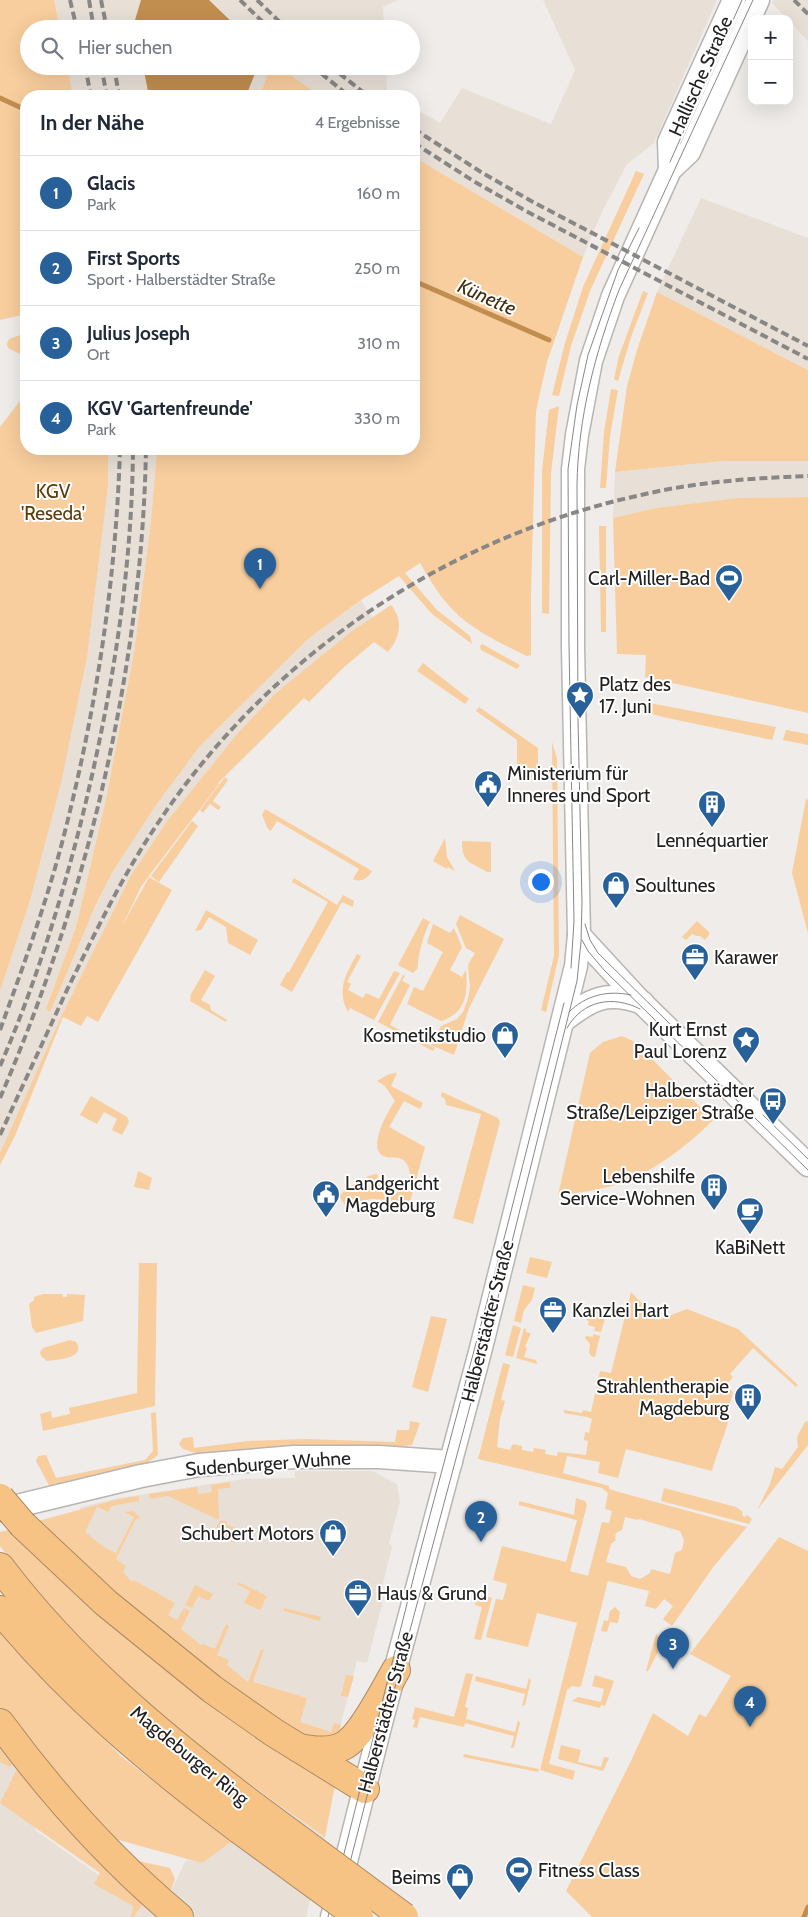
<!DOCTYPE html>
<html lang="de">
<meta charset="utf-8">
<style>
body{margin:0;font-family:Cabin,sans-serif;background:#f2f2f3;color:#1f2937}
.controls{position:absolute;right:15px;top:15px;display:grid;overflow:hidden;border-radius:10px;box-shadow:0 5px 20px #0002}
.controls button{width:45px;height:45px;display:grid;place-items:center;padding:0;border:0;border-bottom:1px solid #e0e1e3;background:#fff;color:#1f2937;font:25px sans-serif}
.you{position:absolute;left:540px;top:881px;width:18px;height:18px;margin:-12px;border:4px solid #fff;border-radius:50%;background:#1a73e8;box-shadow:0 0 0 8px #1a73e833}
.badge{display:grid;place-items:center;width:32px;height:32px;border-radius:50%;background:#286199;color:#fff;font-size:16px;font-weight:700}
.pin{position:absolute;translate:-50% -41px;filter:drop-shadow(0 1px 2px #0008)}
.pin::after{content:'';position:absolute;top:26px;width:18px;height:15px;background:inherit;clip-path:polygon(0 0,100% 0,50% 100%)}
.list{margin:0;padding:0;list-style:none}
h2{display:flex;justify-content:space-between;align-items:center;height:65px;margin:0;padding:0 20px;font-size:21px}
h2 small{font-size:16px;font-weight:400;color:#747a83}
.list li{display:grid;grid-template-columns:32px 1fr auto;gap:15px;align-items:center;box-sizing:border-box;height:75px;padding:0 20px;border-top:1px solid #e0e1e3}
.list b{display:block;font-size:19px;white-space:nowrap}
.list p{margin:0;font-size:16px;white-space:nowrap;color:#747a83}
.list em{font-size:16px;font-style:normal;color:#747a83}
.icon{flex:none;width:28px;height:28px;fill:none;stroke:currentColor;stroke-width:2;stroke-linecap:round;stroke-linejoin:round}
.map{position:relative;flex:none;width:808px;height:1917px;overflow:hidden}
.search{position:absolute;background:#fff;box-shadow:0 5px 20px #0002;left:20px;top:20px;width:400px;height:55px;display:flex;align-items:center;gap:12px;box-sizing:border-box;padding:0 18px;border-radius:28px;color:#747a83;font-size:19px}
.panel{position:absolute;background:#fff;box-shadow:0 5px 20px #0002;left:20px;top:90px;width:400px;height:365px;border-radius:20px}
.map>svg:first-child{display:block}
</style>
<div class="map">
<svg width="808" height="1917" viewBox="0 0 808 1917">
<rect width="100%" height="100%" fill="#efece9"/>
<g fill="#e8e0d7">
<path d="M54 0H398L383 7 384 29H60Z"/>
<path d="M543 0H717L654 143 627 164 602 212 583 257 414 157V108L440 123 462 88 551 124 575 70Z"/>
<path d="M773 0H808V41L789 21V19H787L772 3Z"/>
<path d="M67 66H270L260 96H73Z"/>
<path d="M278 66H386L387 92 394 96H320Z"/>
<path d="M701 198 808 238V370L657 292Z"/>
<path d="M108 449H157L151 521 134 652 106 799 76 927 47 1009 112 873 154 808 200 746 308 639 361 600 374 620 204 779 62 1015 0 1162V991L29 904 108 487Z"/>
<path d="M723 461H808V497L737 498 656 508 613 518 615 472Z"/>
<path d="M295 1471H372L397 1484 400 1502 389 1543 392 1547 380 1595 384 1597 367 1663 357 1661 338 1735 322 1744 165 1619 71 1527 81 1507 119 1498 210 1484 245 1479 295 1478Z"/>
<path d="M0 1747 35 1789V1830L97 1874 139 1896 161 1917H0Z"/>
<path d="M267 1795 325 1837 306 1917H190L168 1897 186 1860 202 1862 231 1842Z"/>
</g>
<g fill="#f8ce9e" fill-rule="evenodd">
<path d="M0 0H54L60 29H29V66H67L73 96H26V314L0 320Z"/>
<path d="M270 66H278L320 96H260Z"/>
<path d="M414 157 583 257 547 362 536 411 531 595V655L527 656C502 644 474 631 454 611 440 597 430 580 420 563L405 573 437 610 470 636 472 644 432 614 399 576 361 600 308 639 200 746 154 808 112 873 95 907 50 1012 46 1009 76 927 106 799 134 652 151 521 157 449H414Z"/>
<path d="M636 171 644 174 590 291 571 346 559 396 552 395 565 343 583 287Z"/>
<path d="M643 291 648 293 631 337 618 381 614 379 619 356Z"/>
<path d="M657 292 808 370V461H723L615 472 627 386 637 350Z"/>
<path d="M26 333V357L8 348 7 344 9 339Z"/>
<path d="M611 389 618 390 610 436 606 488H600L604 432Z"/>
<path d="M26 393V449H108V486L87 657 61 783 29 904 0 991V427Z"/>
<path d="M559 406 551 473 549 614 542 613V470L549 410Z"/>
<path d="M808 497V713L645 677 646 655 617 654 613 518 656 508 737 498Z"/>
<path d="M599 526H606V632H601Z"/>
<path d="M391 605C404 621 400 637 388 652L374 642 343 668 309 702 304 698 218 783 219 784 148 877 141 887 121 928 149 877 172 890 98 1022 87 1016 81 1026 63 1017 15 1136 0 1165V1153L62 1015 130 877 168 820 237 734 276 693 352 631Z"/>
<path d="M482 644 520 665 517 669 481 650 480 646Z"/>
<path d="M423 663 469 699 465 704 417 671Z"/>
<path d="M644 702 776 727 772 740 663 717 642 711Z"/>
<path d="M479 707 538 748V780H525V772H517V740L476 711Z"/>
<path d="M786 730 808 734V745L783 740Z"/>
<path d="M552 742 557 759 559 955 546 1012 541 1010 554 956Z"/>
<path d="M225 777 228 780 213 801 221 807 218 810 210 804 203 813 200 810Z"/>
<path d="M806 799 808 800V933L792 873Z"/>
<path d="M265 809 372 871C368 878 361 883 353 879L359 869 277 821 271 831 268 829 262 815Z"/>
<path d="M192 821 198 826 159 882 151 876Z"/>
<path d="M445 838 447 857 455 871 448 867 447 869 433 861Z"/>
<path d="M462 841 491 842V872H487C469 861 462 863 462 841Z"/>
<path d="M294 878 337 905 343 895 354 901 353 907 342 902 292 992 280 985 287 972H289L328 902 292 882Z"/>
<path d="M206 910 258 940 250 955 228 943 226 927 209 917 201 930 195 931Z"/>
<path d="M460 915 504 939 469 1008 454 1055 431 1045 441 1026 457 1019 463 1012 468 999 470 987 468 965 475 953 466 948 456 924Z"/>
<path d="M423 918 430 922C424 932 417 959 418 968L413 973 398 965Z"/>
<path d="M697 921 709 932V935L705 940 700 936H697L692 934 686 940 682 937Z"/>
<path d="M433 924 450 933 454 928 462 947 450 970 462 977 466 970C468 994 466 1013 441 1021L407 1004 414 987 423 991 443 952 427 943Z"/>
<path d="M357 954 361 956 347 982 351 984 348 990 363 998 366 993 379 999 394 971 400 973 374 1020 350 1008 348 1012C336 990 346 974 357 954Z"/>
<path d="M205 970 215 976 201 1000 210 1005 211 1010 227 1020 226 1022 190 1001 191 994Z"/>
<path d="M403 975 405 976 402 981 410 985 390 1025 435 1048 433 1051 378 1022Z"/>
<path d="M622 1036 635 1042 713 1120C685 1148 651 1174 612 1186 594 1191 576 1193 558 1195L590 1053 603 1042Z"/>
<path d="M397 1073 391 1086 423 1103 420 1109 404 1101 389 1127 425 1147 409 1206C383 1200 372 1193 347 1208L339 1196C344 1190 368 1174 377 1174 379 1179 378 1182 380 1186 385 1203 401 1191 409 1184 411 1174 410 1160 398 1158 394 1157 390 1158 386 1157 365 1151 388 1111 395 1101L385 1086 377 1081 389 1074Z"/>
<path d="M442 1092 498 1118 500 1122 473 1224 453 1218 481 1114 446 1105 445 1099 441 1096Z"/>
<path d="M91 1096 127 1117 129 1122 122 1135 112 1130 117 1119 104 1112 97 1124 80 1115Z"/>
<path d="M138 1171 152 1178 149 1190 134 1187Z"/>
<path d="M530 1257 552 1262 547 1278 526 1273Z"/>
<path d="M139 1263H157L155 1406 43 1431 40 1414 51 1411 52 1418 70 1414 69 1408 137 1393Z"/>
<path d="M523 1285 535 1288 532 1300 524 1310 521 1323 514 1321Z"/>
<path d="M631 1292 658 1320 687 1309 738 1329 798 1385 796 1387 753 1348 730 1374 733 1377 725 1386 733 1392 728 1411 730 1415C725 1435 717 1452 712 1471L626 1449 618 1478 598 1473 600 1462 567 1456 563 1473 609 1486V1489L615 1491 747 1527 714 1566 672 1626 663 1619 673 1606 664 1599 656 1609 645 1606 649 1591 608 1581 581 1686 579 1687 572 1686 567 1690 549 1764 575 1771 573 1780 540 1770 577 1623 537 1613 528 1647 486 1637 496 1599 503 1600 507 1584 493 1580 502 1546 566 1562 577 1520 519 1505V1501L574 1515 576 1498 585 1501 587 1505 570 1571 588 1576 602 1522 609 1523 612 1511 605 1509 608 1493 602 1488 478 1459 503 1363 510 1365 501 1400 505 1401 500 1419 497 1447 510 1450 513 1444 522 1446V1450L533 1452 534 1448 546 1450 545 1454 557 1456 558 1452 586 1455 588 1441 584 1440 585 1432 589 1433 592 1419 587 1417 564 1413V1410L582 1413 583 1410 591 1412 600 1371 611 1373ZM625 1517 638 1520 639 1519 680 1531 684 1540 682 1550 675 1553 670 1574 651 1569 650 1573 640 1579 631 1576 626 1567 606 1562 611 1544 616 1540 615 1538 616 1533 622 1530Z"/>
<path d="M43 1294H62L63 1297H67V1294L85 1295 83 1321 36 1333 32 1327 29 1304 34 1300V1297Z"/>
<path d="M589 1308 607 1312 601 1332 594 1331 595 1327 588 1325 589 1321 586 1320Z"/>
<path d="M431 1316 447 1319 428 1392 412 1387Z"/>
<path d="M513 1325 521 1328 513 1357 505 1355Z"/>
<path d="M524 1328 526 1329V1332L531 1333 525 1347 527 1348 524 1357 536 1360 537 1364 516 1358Z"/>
<path d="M593 1334 600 1336 595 1357 591 1356 589 1352 590 1344 585 1338 586 1336 593 1337Z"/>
<path d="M70 1340 76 1342C87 1358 57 1360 47 1361L41 1356 40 1352 43 1348Z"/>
<path d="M156 1412 158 1455 147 1463 50 1487 36 1461 38 1456 46 1455 56 1478 145 1460 153 1451 151 1413Z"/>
<path d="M410 1421 420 1423 412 1445 395 1447H293L202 1455 183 1449 179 1444 183 1438 193 1437 194 1448 248 1441 306 1439 395 1442 397 1430H409Z"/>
<path d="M808 1421V1445L757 1510 770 1484 775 1467 782 1469 798 1447 797 1437 805 1422Z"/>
<path d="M230 1482V1488L218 1489 219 1520 168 1496 150 1499 149 1494 197 1487 198 1494 212 1492 211 1485Z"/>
<path d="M664 1488 736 1507 743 1512 742 1515 745 1517 747 1515 752 1519 749 1524 661 1501Z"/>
<path d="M139 1496V1501L112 1506 108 1512 97 1507 85 1532 104 1547 116 1553 134 1517 124 1512 133 1511 140 1517 139 1519H136L116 1559 126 1566 123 1572 132 1582 134 1580 175 1603 168 1615 177 1620 184 1608 190 1611 181 1629 201 1645 203 1644 215 1649 226 1624 229 1626 217 1655 229 1660 227 1665 248 1682 261 1650 264 1649 253 1682 307 1698 300 1722 331 1732 334 1723 341 1725 338 1739 313 1742 233 1690 107 1589 38 1521 119 1499Z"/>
<path d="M219 1521H227V1525L236 1528 235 1543 214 1533Z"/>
<path d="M12 1529 335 1785 325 1837 221 1764 189 1739 129 1687 83 1644 32 1587 0 1546V1532Z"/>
<path d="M779 1537 808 1551V1917H592L566 1891 630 1763 653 1713 688 1736 699 1714 706 1717 731 1676 690 1654Z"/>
<path d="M238 1582 267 1596 260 1610 244 1603 250 1591 237 1584Z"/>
<path d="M195 1585 213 1594 209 1601 198 1596 192 1608 185 1605Z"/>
<path d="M477 1594 492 1598 481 1640 474 1639 482 1607 475 1605Z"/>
<path d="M615 1607 620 1612 618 1623 610 1622 607 1632 601 1631 604 1620 608 1621 610 1611Z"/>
<path d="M284 1608 321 1617 320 1621 284 1611Z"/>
<path d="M0 1632 12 1647 122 1757 231 1842 202 1863 108 1837 17 1730 0 1707Z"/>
<path d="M656 1634 664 1641 648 1671H646Z"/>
<path d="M466 1673 473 1674 465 1707 468 1708 466 1719 515 1732 518 1720 520 1723 514 1747 511 1748 514 1736 465 1723 464 1727 420 1717 417 1728 413 1727 415 1720 412 1719 415 1707 454 1717Z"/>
<path d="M346 1675 354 1676 348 1697 341 1696Z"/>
<path d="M595 1675 614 1681 605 1706 601 1705 600 1708 572 1701 578 1697 601 1702 604 1689 592 1686Z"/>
<path d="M476 1676 526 1689 529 1678 531 1680 525 1705 522 1706 525 1694 475 1681Z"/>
<path d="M561 1745 581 1750 578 1762 601 1767 604 1757 609 1758 603 1771 558 1759Z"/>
<path d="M0 1749 12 1764 10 1767 0 1762Z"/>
<path d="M464 1754 539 1769 538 1772 463 1757Z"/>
<path d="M17 1769 143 1903 134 1917H131L133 1906 94 1884 100 1873 0 1803Z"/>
<path d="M129 1859 170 1868 175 1879 169 1895Z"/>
</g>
<g fill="#c18e4f">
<path d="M141 0H209L239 29H137L135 20Z"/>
<path d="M143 66H256V71L246 96H149Z"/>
</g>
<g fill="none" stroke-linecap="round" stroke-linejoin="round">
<g stroke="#c18e4f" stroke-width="5">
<path d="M0 98 26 110"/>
<path d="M414 281 549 340"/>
<path d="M804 1917 808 1907"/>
</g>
<g stroke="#b8b5b2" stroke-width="25">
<g id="secondary">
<path d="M670 170 669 142 734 0"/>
<path d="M579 935 637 998 808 1165"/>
<path d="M563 1021C591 999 606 990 643 1003"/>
<path d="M0 1510 141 1476 199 1465 294 1457H379L451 1462"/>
<path d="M332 1917 380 1727 480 1352 576 966 579 935 573 647V469L577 435 591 361 613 296 670 170 689 152 758 0"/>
</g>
</g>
<g stroke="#ac8a62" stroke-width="30">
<g id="highway">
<path d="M23 1525 106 1603 212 1689 273 1732 365 1789"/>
<path d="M0 1567C71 1661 161 1736 255 1807"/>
<path d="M0 1610C71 1696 151 1763 240 1830"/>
<path d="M0 1723C52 1794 111 1860 179 1917"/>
<path d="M299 1748C314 1751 332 1753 345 1745 363 1734 385 1689 396 1670"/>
</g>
</g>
<use href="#secondary" stroke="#fff" stroke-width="22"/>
<use href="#highway" stroke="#f6c385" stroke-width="28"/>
<g stroke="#898785" stroke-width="1">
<path d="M670 162 742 0"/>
<path d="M585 924 590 940 598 953 670 1024"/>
<path d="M582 940 588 951 604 970 808 1170"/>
<path d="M571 968 574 921 569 644 568 469 577 405 588 355 618 270 639 228"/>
<path d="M569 1012C586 995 608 990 631 995"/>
<path d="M567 1028C583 1000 613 995 640 1009"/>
<path d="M763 1115 808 1159"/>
<path d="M328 1917 418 1560 506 1231 564 1003"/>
<path d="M336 1917 402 1660 484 1354 577 981 581 942 582 902 578 719 577 485C578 418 595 353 619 290L753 0"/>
</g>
<g stroke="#898785" stroke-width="4" stroke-dasharray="8 4" stroke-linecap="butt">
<path d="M70 0 77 29"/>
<path d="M89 0 94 29"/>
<path d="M101 0 107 29"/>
<path d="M240 0 270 29"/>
<path d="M257 0 287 29"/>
<path d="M794 0 808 14"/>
<path d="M85 66 91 96"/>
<path d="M101 66 107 96"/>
<path d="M114 66 119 96"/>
<path d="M312 66 349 96"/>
<path d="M330 66 368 96"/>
<path d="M414 129 481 172 533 202 808 346"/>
<path d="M414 143 475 182 526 211 808 359"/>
<path d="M0 1030C23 967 46 904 63 839 96 711 116 581 120 449"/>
<path d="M0 1066C34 988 60 905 81 822 111 700 132 575 133 449"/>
<path d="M0 1098C87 897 142 668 146 449"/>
<path d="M0 1135C22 1087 44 1040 66 992 95 933 123 874 160 820 271 655 447 537 641 495 696 482 752 478 808 476"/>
</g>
<g stroke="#ac8a62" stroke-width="30" stroke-linecap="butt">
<g id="highway-bridge">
<path d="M0 1498 23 1525"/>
<path d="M255 1807 404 1917"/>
<path d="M240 1830 359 1917"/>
</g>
</g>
<use href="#highway-bridge" stroke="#f6c385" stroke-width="28"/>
</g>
<defs>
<g id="stadium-pin" transform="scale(1.4375)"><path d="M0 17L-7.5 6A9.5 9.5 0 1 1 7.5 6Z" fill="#286199" stroke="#fff"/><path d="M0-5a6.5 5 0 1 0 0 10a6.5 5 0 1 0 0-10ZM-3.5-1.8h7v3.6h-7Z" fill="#fff"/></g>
<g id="sight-pin" transform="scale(1.4375)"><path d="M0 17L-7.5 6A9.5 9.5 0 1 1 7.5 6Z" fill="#286199" stroke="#fff"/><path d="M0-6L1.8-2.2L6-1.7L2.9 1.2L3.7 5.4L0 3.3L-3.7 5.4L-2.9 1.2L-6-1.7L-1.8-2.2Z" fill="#fff"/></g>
<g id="civic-pin" transform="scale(1.4375)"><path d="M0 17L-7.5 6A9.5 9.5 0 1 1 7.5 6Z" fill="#286199" stroke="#fff"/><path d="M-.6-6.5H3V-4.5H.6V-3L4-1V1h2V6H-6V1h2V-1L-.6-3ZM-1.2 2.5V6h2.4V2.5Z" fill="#fff"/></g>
<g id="building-pin" transform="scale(1.4375)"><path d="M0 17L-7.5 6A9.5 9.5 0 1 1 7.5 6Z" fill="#286199" stroke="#fff"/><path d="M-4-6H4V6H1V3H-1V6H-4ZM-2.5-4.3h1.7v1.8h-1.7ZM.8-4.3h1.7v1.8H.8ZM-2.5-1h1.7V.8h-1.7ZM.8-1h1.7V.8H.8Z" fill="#fff"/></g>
<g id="shop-pin" transform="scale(1.4375)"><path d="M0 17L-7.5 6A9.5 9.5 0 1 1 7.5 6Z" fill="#286199" stroke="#fff"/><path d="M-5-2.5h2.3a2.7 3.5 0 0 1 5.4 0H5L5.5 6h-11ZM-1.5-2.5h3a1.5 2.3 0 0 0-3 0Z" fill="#fff"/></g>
<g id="office-pin" transform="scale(1.4375)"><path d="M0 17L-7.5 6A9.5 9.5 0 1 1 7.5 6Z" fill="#286199" stroke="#fff"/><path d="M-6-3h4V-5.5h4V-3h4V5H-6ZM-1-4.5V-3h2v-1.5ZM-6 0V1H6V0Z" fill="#fff"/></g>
<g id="bus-pin" transform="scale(1.4375)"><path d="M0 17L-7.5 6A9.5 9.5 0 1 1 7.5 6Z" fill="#286199" stroke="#fff"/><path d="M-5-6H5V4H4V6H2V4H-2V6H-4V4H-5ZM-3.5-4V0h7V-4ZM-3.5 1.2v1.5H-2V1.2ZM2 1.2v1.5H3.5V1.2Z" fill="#fff"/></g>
<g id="cafe-pin" transform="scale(1.4375)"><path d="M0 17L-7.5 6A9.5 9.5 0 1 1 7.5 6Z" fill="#286199" stroke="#fff"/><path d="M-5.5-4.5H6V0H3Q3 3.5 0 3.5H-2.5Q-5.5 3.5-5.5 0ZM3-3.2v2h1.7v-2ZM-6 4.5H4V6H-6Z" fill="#fff"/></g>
</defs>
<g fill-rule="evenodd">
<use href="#stadium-pin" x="729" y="578"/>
<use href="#sight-pin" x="580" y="695"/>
<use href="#civic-pin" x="488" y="784"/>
<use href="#building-pin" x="712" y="804"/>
<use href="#shop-pin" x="616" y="885"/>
<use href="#office-pin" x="695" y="957"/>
<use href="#shop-pin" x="505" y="1035"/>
<use href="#sight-pin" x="746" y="1040"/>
<use href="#bus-pin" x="773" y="1101"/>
<use href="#building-pin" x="714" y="1187"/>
<use href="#civic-pin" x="326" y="1194"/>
<use href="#cafe-pin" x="750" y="1211"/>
<use href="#office-pin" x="553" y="1310"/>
<use href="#building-pin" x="748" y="1397"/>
<use href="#shop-pin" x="333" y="1533"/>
<use href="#office-pin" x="358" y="1593"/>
<use href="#stadium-pin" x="519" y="1870"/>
<use href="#shop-pin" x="460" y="1877"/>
</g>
<g text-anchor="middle" stroke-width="4" stroke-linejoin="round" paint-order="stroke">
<g font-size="19" fill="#222120" stroke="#fff">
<text transform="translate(700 76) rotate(-66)" y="7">Hallische Straße</text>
<text transform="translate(487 1321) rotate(-76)" y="7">Halberstädter Straße</text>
<text transform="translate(268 1463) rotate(-4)" y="7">Sudenburger Wuhne</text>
<text transform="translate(385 1712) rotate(-75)" y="7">Halberstädter Straße</text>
<text transform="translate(190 1755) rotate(39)" y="7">Magdeburger Ring</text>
</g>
<g font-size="19" fill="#5d3b06" stroke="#fff">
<text x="53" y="498">KGV<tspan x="53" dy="22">'Reseda'</tspan></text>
</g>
<g font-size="19" fill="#222120" stroke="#fff" text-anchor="end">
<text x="710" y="585">Carl-Miller-Bad</text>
<text x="599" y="691" text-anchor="start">Platz des<tspan x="599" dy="22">17. Juni</tspan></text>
<text x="507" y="780" text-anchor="start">Ministerium für<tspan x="507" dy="22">Inneres und Sport</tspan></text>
<text x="712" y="847" text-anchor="middle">Lennéquartier</text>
<text x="635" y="892" text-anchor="start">Soultunes</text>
<text x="714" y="964" text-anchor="start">Karawer</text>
<text x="727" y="1036">Kurt Ernst<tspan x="727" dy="22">Paul Lorenz</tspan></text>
<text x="486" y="1042">Kosmetikstudio</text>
<text x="754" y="1097">Halberstädter<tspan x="754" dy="22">Straße/Leipziger Straße</tspan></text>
<text x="695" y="1183">Lebenshilfe<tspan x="695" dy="22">Service-Wohnen</tspan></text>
<text x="345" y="1190" text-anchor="start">Landgericht<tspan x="345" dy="22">Magdeburg</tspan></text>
<text x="750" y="1254" text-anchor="middle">KaBiNett</text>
<text x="572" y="1317" text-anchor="start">Kanzlei Hart</text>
<text x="729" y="1393">Strahlentherapie<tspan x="729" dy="22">Magdeburg</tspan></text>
<text x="314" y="1540">Schubert Motors</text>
<text x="377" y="1600" text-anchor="start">Haus &amp; Grund</text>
<text x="538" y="1877" text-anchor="start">Fitness Class</text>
<text x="441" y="1884">Beims</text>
</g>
<g font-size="20" font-style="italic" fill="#412b0f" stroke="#fff">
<text transform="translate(487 297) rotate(24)" y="7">Künette</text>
</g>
</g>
</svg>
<div class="controls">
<button>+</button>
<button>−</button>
</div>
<div class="you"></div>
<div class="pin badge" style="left:260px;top:589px">1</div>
<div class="pin badge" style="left:481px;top:1542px">2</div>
<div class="pin badge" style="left:673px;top:1669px">3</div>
<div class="pin badge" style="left:750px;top:1727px">4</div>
<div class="search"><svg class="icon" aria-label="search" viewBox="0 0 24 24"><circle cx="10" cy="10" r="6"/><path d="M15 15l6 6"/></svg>Hier suchen</div>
<section class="panel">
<h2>In der Nähe<small>4 Ergebnisse</small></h2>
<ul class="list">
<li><span class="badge">1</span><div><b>Glacis</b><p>Park</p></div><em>160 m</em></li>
<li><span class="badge">2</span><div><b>First Sports</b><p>Sport · Halberstädter Straße</p></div><em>250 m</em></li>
<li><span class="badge">3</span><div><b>Julius Joseph</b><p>Ort</p></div><em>310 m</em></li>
<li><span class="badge">4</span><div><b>KGV 'Gartenfreunde'</b><p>Park</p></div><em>330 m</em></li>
</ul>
</section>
</div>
